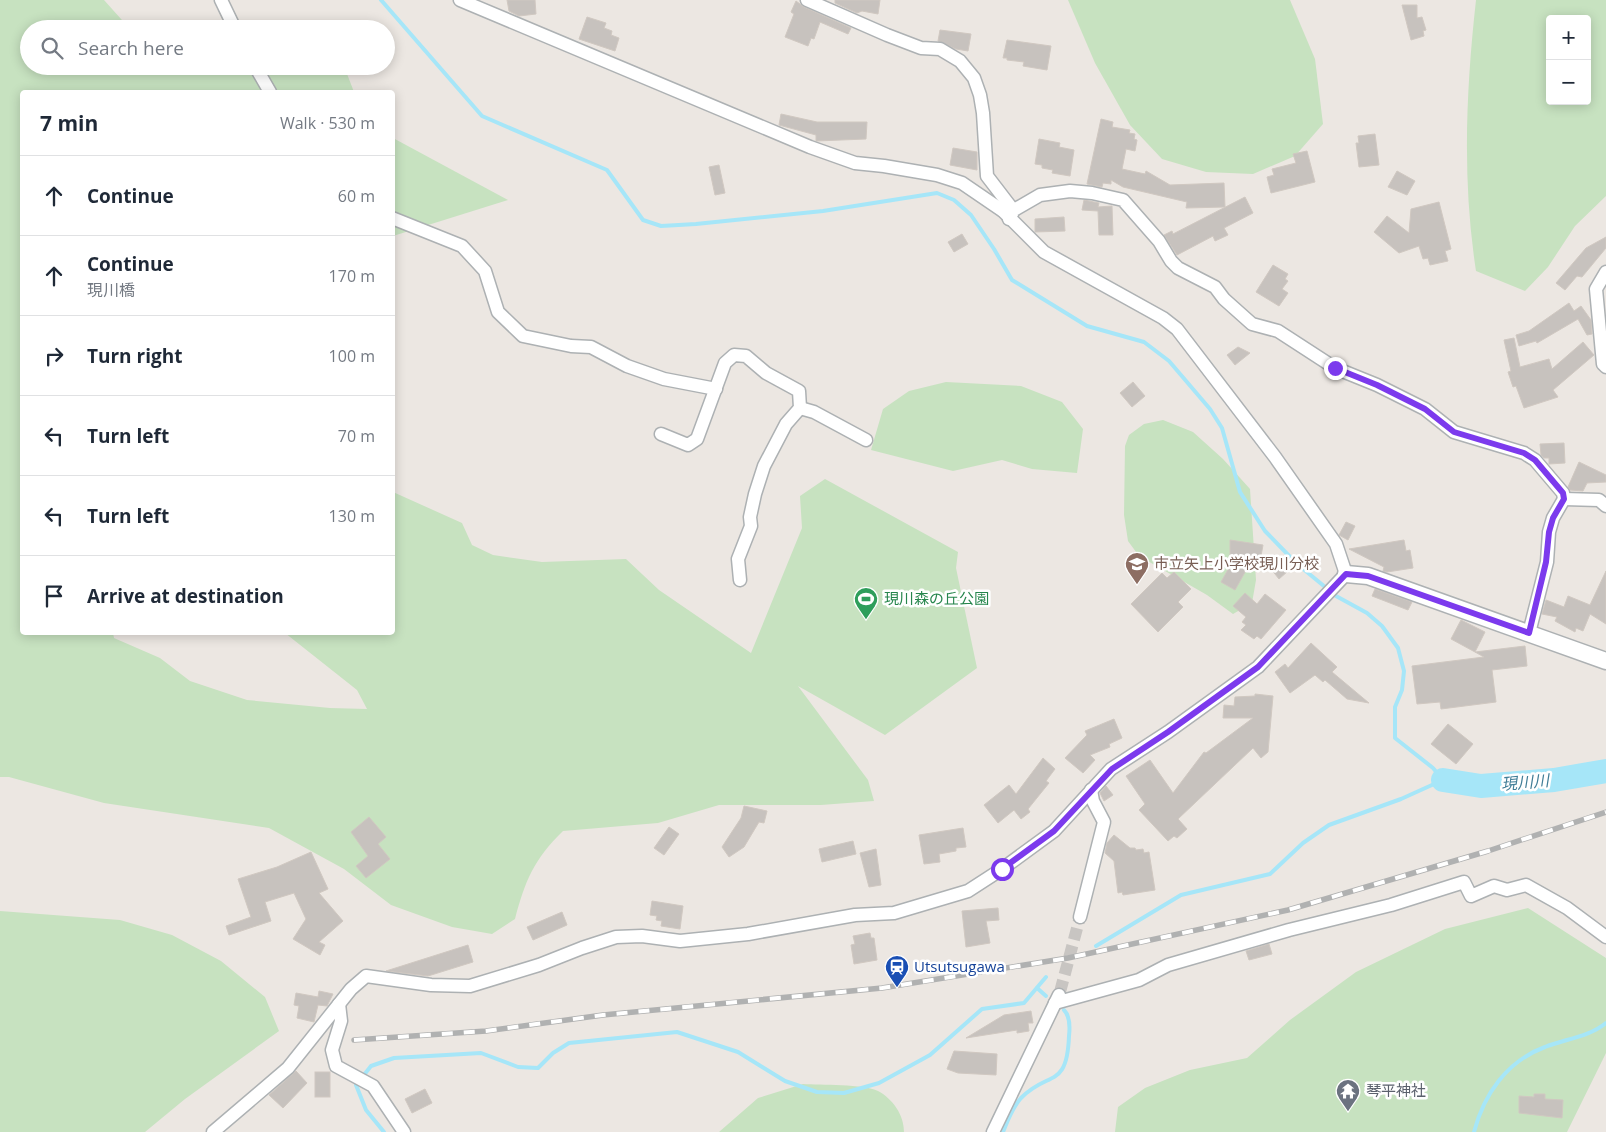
<!DOCTYPE html>
<meta charset="utf-8">
<style>
body{margin:0;font-family:"Open Sans","Noto Sans JP",sans-serif;background:#f2f2f3;color:#1f2937}
.controls{position:absolute;right:15px;top:15px;display:grid;overflow:hidden;border-radius:5px;box-shadow:0 2px 12px #0003}
.controls button{width:45px;height:45px;display:grid;place-items:center;padding:0;border:0;border-bottom:1px solid #e0e1e3;background:#fff;color:#1f2937;font:25px sans-serif}
.stop{position:absolute;width:15px;height:15px;margin:-11px;border:4px solid #7c3aed;border-radius:50%;background:#fff}
.stop.end{background:#7c3aed;border-color:#fff;box-shadow:0 1px 5px #0008}
.list{margin:0;padding:0;list-style:none}
h2{display:flex;justify-content:space-between;align-items:center;height:65px;margin:0;padding:0 20px;font-size:21px}
h2 small{font-size:16px;font-weight:400;color:#747a83}
.list li{display:grid;grid-template-columns:32px 1fr auto;gap:15px;align-items:center;box-sizing:border-box;height:80px;padding:0 20px;border-top:1px solid #e0e1e3}
.list b{display:block;font-size:19px;white-space:nowrap}
.list p{margin:0;font-size:16px;white-space:nowrap;color:#747a83}
.list em{font-size:16px;font-style:normal;color:#747a83}
.icon{flex:none;width:28px;height:28px;fill:none;stroke:currentColor;stroke-width:2;stroke-linecap:round;stroke-linejoin:round}
.map{position:relative;flex:none;width:1606px;height:1132px;overflow:hidden}
.search{position:absolute;background:#fff;box-shadow:0 2px 12px #0003;left:20px;top:20px;width:375px;height:55px;display:flex;align-items:center;gap:12px;box-sizing:border-box;padding:0 18px;border-radius:28px;color:#747a83;font-size:19px}
.panel{position:absolute;background:#fff;box-shadow:0 2px 12px #0003;left:20px;top:90px;width:375px;height:545px;border-radius:5px}
.map>svg:first-child{display:block}
</style>
<div class="map">
<svg width="1606" height="1132" viewBox="0 0 1606 1132">
<rect width="100%" height="100%" fill="#ece7e2"/>
<g fill="#c7e2c0" fill-rule="evenodd">
<path d="M0 0H104L130 29H29V66H344L354 92H22V632L113 633 114 638 160 658 190 681 247 700 330 708 367 709 357 690 285 633 392 632 393 492 462 523 472 545 493 555 542 562 626 559 659 590 751 653 802 528 800 496 825 479 958 552 956 568 977 668 885 735 798 686 868 780 874 801 821 805H719L658 823 563 831C534 859 525 881 515 919L492 934 452 927 391 905 344 869 269 828 104 803 9 777H0Z"/>
<path d="M1068 0H1290L1315 59 1323 124 1295 156 1253 174 1206 172 1162 159 1130 125 1095 63Z"/>
<path d="M1476 0H1606V196L1575 226 1548 267 1525 291 1476 271C1462 181 1466 90 1476 0ZM1550 19H1587V101H1550Z"/>
<path d="M393 138 508 200 393 236Z"/>
<path d="M946 382 1021 386 1062 402 1083 429 1077 473 1032 469 1002 460 953 471 871 450 883 409 909 391Z"/>
<path d="M1163 420 1193 432 1223 459 1250 489 1256 580 1252 603 1233 614 1207 595 1139 556 1128 541 1124 515 1125 446 1129 435 1144 424Z"/>
<path d="M1528 908 1606 958V1053L1567 1132H1115L1118 1107 1145 1088 1190 1070 1247 1058 1290 1020 1356 972 1445 929Z"/>
<path d="M0 911 120 920 172 935 221 961 265 997 279 1031 185 1099 145 1132H0Z"/>
<path d="M803 1084C820 1085 864 1084 878 1091 893 1099 904 1115 904 1132H719L758 1098Z"/>
</g>
<g fill="none" stroke-linecap="round" stroke-linejoin="round">
<g stroke="#a6e6f8" stroke-width="4">
<path d="M381 0 482 116 607 170 643 220 661 226 696 224 823 211 937 193 954 200 971 215 994 249 1012 280 1087 326 1144 342 1169 361 1210 409 1222 428 1240 492 1265 531 1296 563 1336 596 1367 613 1382 626 1398 648 1404 671 1402 690 1395 707V738L1433 768 1443 780 1401 799 1329 825 1303 843 1270 874 1181 895 1096 946"/>
<path d="M1037 988 1046 996"/>
<path d="M384 1132 366 1110 356 1085 371 1066 394 1058 481 1053 518 1067 538 1068 553 1053 569 1043 677 1032 738 1052 785 1081 817 1092 844 1093 879 1083 930 1055 982 1009 1024 1003 1046 977"/>
<path d="M1003 1132C1008 1120 1012 1108 1021 1098 1048 1070 1067 1090 1069 1036 1070 1027 1070 1016 1064 1010"/>
<path d="M1474 1132C1484 1094 1507 1061 1545 1047 1565 1039 1589 1037 1606 1023"/>
</g>
<path stroke="#a6e6f8" stroke-width="24" d="M1443 780 1481 786 1554 780 1606 771"/>
</g>
<g fill="#c7c2be" stroke="#d0c8c1">
<path d="M507 0H535L536 14 519 16 509 11Z"/>
<path d="M835 0H880L878 14 862 11 857 13 835 3Z"/>
<path d="M796 1 804 7 851 28 848 34 820 22 814 39 811 38 808 46 785 37 794 14 791 12Z"/>
<path d="M1402 5H1417V18L1422 17 1426 30 1423 31 1424 36 1411 40Z"/>
<path d="M587 17 606 23 604 28 612 31 611 35 619 38 615 51 579 39Z"/>
<path d="M940 30 971 34 968 51 956 49 938 41Z"/>
<path d="M1007 40 1051 46 1047 70 1023 66 1024 62 1007 60V58H1003Z"/>
<path d="M781 114 817 122H867L866 139 816 141V135L779 125Z"/>
<path d="M1101 119 1113 122 1112 127 1130 130 1129 133 1135 134 1134 139 1137 140 1135 151 1126 149 1122 169 1145 174 1146 171 1170 185 1224 183 1225 207 1186 208 1187 202 1123 187 1111 180V184L1103 183 1102 187 1087 184Z"/>
<path d="M1375 134 1379 165 1359 167 1356 143H1359L1358 136Z"/>
<path d="M1039 139 1060 143 1059 147 1074 150 1070 176 1052 173 1053 170 1042 168V165L1035 164Z"/>
<path d="M953 148 977 152V170L950 165Z"/>
<path d="M1307 151 1315 182 1271 193 1267 177 1274 175 1272 169 1296 163 1293 154Z"/>
<path d="M719 165 725 193 715 195 709 167Z"/>
<path d="M1397 171 1415 181 1407 195 1388 187Z"/>
<path d="M1245 197 1253 213 1224 228 1228 235 1215 241 1213 236 1177 255 1164 235 1172 231 1173 234Z"/>
<path d="M1084 200 1099 203 1098 207 1112 206 1113 235H1099L1098 211 1082 210Z"/>
<path d="M1439 202 1451 249 1445 251 1448 261 1430 265 1428 258 1423 259 1419 246 1399 253 1374 232 1387 216 1409 233 1411 209Z"/>
<path d="M1064 217 1065 231 1035 232V219Z"/>
<path d="M962 234 968 244 954 252 948 242Z"/>
<path d="M1606 237V248L1582 277 1577 276 1565 290 1556 283 1586 248Z"/>
<path d="M1273 265 1288 274 1285 279 1288 281 1282 289 1288 293 1279 306 1256 292Z"/>
<path d="M1569 303 1574 311 1581 306 1591 320 1592 334 1587 335 1578 319 1537 343 1536 341 1519 346 1516 335 1529 331Z"/>
<path d="M1514 338 1520 367 1549 359 1552 369 1583 342 1594 355 1553 390 1558 397 1524 408 1516 386 1513 387 1508 372 1511 371 1504 340Z"/>
<path d="M1238 347 1250 353 1235 365 1227 355Z"/>
<path d="M1133 382 1145 396 1132 407 1120 393Z"/>
<path d="M1564 443 1565 463 1549 464V458H1544L1541 455 1540 444Z"/>
<path d="M1579 462 1606 475V482L1587 483 1583 491 1570 490 1568 487Z"/>
<path d="M1346 522 1355 526 1348 540 1339 535Z"/>
<path d="M1230 540 1263 545 1259 567 1249 565 1235 590 1221 582 1230 566Z"/>
<path d="M1404 540 1406 551 1410 550 1413 568 1387 572 1383 571 1384 567 1349 549Z"/>
<path d="M1275 555 1288 571 1279 579 1271 569 1261 567Z"/>
<path d="M1606 571V624L1590 614 1583 631 1576 628 1575 632 1555 621 1557 617 1542 614 1546 600 1564 607 1568 596 1590 605Z"/>
<path d="M1174 572 1191 589 1178 602 1183 607 1158 632 1131 604 1162 573 1167 578Z"/>
<path d="M1375 589 1412 602 1408 610 1372 596Z"/>
<path d="M1245 593 1257 604 1265 594 1286 610 1261 639 1257 636 1254 639 1241 630 1246 625 1242 622 1246 617 1233 606Z"/>
<path d="M1461 620 1485 632 1475 652 1451 639Z"/>
<path d="M1311 643 1337 667 1332 672 1369 703 1347 699 1325 680 1323 682 1315 675 1290 693 1275 672 1285 664 1288 668Z"/>
<path d="M1525 646 1527 666 1492 670 1496 702 1441 709 1440 702 1417 704 1412 666 1484 657 1475 652Z"/>
<path d="M1255 694 1273 696 1268 752 1261 758 1253 748 1178 819 1187 829 1177 838 1174 836 1168 841 1139 810 1145 804 1126 776 1150 760 1173 793 1204 752 1206 753 1253 718H1223L1224 705 1234 706 1235 697 1255 696Z"/>
<path d="M1114 719 1122 738 1109 744 1110 747 1090 755 1095 760 1083 773 1065 758 1087 735 1085 731Z"/>
<path d="M1448 724 1473 744 1456 764 1431 744Z"/>
<path d="M1043 758 1055 769 1046 781 1049 783 1028 809 1030 812 1021 819 1014 810 998 823 984 805 1009 785 1016 794Z"/>
<path d="M1106 786 1113 795 1104 801 1100 793Z"/>
<path d="M744 806 767 811 764 823 759 822 744 847 729 857 722 847 741 818Z"/>
<path d="M369 817 386 837 378 844 390 859 366 878 356 866 368 856 351 832Z"/>
<path d="M669 827 679 834 664 855 654 848Z"/>
<path d="M963 828 966 847 956 848V851L939 854 940 862 924 864 919 835Z"/>
<path d="M1114 835 1130 848H1135L1136 850 1143 849 1144 853 1149 852 1155 890 1123 895 1122 892 1118 893 1114 861 1105 853 1107 843Z"/>
<path d="M853 841 856 854 822 862 819 849Z"/>
<path d="M876 849 881 885 869 887 860 853Z"/>
<path d="M311 852 328 889 319 893 343 921 319 942 325 945 320 955 293 939 306 919 294 893 265 902 271 921 229 935 226 926 251 917 238 879 277 867Z"/>
<path d="M652 901 683 906 680 929 661 926 662 921 656 920 657 916 650 915Z"/>
<path d="M998 908 999 920 986 921 990 943 966 947 962 911Z"/>
<path d="M562 912 567 925 533 940 527 927Z"/>
<path d="M870 933 871 938H874L877 960 854 964 851 945 855 944 853 936Z"/>
<path d="M1269 944 1272 954 1249 960 1246 951Z"/>
<path d="M468 945 473 962 428 976 386 971Z"/>
<path d="M319 991 333 994 327 1006 318 1005 314 1022 297 1018 299 1006 294 1005 296 993 318 997Z"/>
<path d="M1031 1011 1033 1023H1028L1029 1031 1017 1033V1030L966 1038 1004 1015Z"/>
<path d="M954 1051 997 1054 996 1075 958 1073 947 1069Z"/>
<path d="M296 1071 307 1083 283 1108 269 1095Z"/>
<rect x="315" y="1072" width="15" height="25"/>
<path d="M425 1089 432 1103 412 1113 405 1099Z"/>
<path d="M1534 1094H1545V1099L1563 1100 1562 1118 1519 1113V1096L1534 1097Z"/>
</g>
<g fill="none" stroke-linecap="round" stroke-linejoin="round">
<path stroke="#c8c5c2" stroke-width="12" stroke-dasharray="12 6" stroke-linecap="butt" d="M1060 992 1080 917"/>
<g stroke="#adb1b3" stroke-width="15">
<g id="minor">
<path d="M221 0 235 29"/>
<path d="M807 0 887 35 921 48 940 49 960 61 974 78 980 95 983 113 987 176 1010 206 1003 211"/>
<path d="M255 66 270 92"/>
<path d="M392 218 462 246 485 271 498 312 523 336 571 346 591 347 627 366 664 379 716 389"/>
<path d="M1009 219 1014 210 1040 195 1070 191 1092 193 1123 200 1159 241 1171 261 1178 268 1215 287 1224 299 1252 324 1278 331 1335 368 1377 385 1425 409 1454 432 1524 453 1535 460 1563 493 1564 499 1553 518 1549 532 1547 562 1529 633"/>
<path d="M1606 272 1596 289 1603 364 1606 367"/>
<path d="M800 408 814 412 866 440"/>
<path d="M661 434 688 445 697 439 725 363 734 355 746 356 766 373 799 391 800 408 786 424 764 466 755 494 750 517 751 526 738 559 740 580"/>
<path d="M1564 499 1599 500 1606 506"/>
<path d="M1080 917 1104 822 1093 801 1091 790"/>
<path d="M1055 1003 1139 980 1168 965 1289 930 1391 905 1464 882 1471 896 1494 886 1507 890 1526 885 1567 908 1606 937"/>
<path d="M339 1004 341 1021 332 1050 336 1066 373 1086 404 1132"/>
<path d="M213 1132 288 1068 351 989 366 976 431 985 470 986 539 965 582 948 616 937 642 936 680 941 748 934 855 915 894 913 968 891 1002 869 1054 831 1111 769 1168 732 1258 667 1346 574 1336 544 1275 457 1177 329 1163 318 1044 252 1003 211 962 183 937 175 884 166 855 163 810 147 460 0"/>
<path d="M993 1132 1059 995"/>
</g>
</g>
<g stroke="#adb1b3" stroke-width="19">
<path id="tertiary" d="M1346 574 1368 576 1606 661"/>
</g>
<use href="#minor" stroke="#fff" stroke-width="12"/>
<use href="#tertiary" stroke="#fff" stroke-width="16"/>
<g stroke="#b0b1b1" stroke-width="5.5">
<path id="rail" d="M354 1040 486 1031 603 1015 882 988 1068 958 1288 910 1488 851 1606 812"/>
</g>
<use href="#rail" stroke="#fff" stroke-width="4" stroke-dasharray="11" stroke-linecap="butt"/>
</g>
<g fill="none" stroke-linecap="round" stroke-linejoin="round">
<path stroke="#7c3aed" stroke-width="6" d="M1002 869 1054 831 1112 769 1168 732 1258 667 1346 574 1368 576 1529 633 1546 562 1549 532 1553 518 1564 499 1563 493 1535 460 1524 453 1454 432 1425 409 1377 385 1335 368"/>
</g>
<defs>
<g id="school-pin" transform="scale(1.25)"><path d="M0 17L-7.5 6A9.5 9.5 0 1 1 7.5 6Z" fill="#8d6e63" stroke="#fff"/><path d="M0-5L7-2L0 1L-7-2ZM-4 1L0 2.5L4 1V4Q0 6-4 4Z" fill="#fff"/></g>
<g id="stadium-pin" transform="scale(1.25)"><path d="M0 17L-7.5 6A9.5 9.5 0 1 1 7.5 6Z" fill="#2e9e5b" stroke="#fff"/><path d="M0-5a6.5 5 0 1 0 0 10a6.5 5 0 1 0 0-10ZM-3.5-1.8h7v3.6h-7Z" fill="#fff"/></g>
<g id="station-pin" transform="scale(1.25)"><path d="M0 17L-7.5 6A9.5 9.5 0 1 1 7.5 6Z" fill="#1a4fb4" stroke="#fff"/><path d="M-3-6H3Q5-6 5-4V2Q5 4 3 4L4.5 6H3L1.5 4h-3L-3 6H-4.5L-3 4Q-5 4-5 2V-4Q-5-6-3-6ZM-3.5-4v3h7v-3ZM-3.5 1v1.5H-2V1ZM2 1v1.5H3.5V1Z" fill="#fff"/></g>
<g id="temple-pin" transform="scale(1.25)"><path d="M0 17L-7.5 6A9.5 9.5 0 1 1 7.5 6Z" fill="#6b7280" stroke="#fff"/><path d="M0-6L5-2H3V0L6.5 2.5H4V6H1.5V3h-3V6H-4V2.5H-6.5L-3 0V-2H-5Z" fill="#fff"/></g>
</defs>
<g fill-rule="evenodd">
<use href="#school-pin" x="1137" y="564"/>
<use href="#stadium-pin" x="866" y="599"/>
<use href="#station-pin" x="897" y="967"/>
<use href="#temple-pin" x="1348" y="1091"/>
</g>
<g text-anchor="middle" stroke-width="5" stroke-linejoin="round" paint-order="stroke">
<g font-size="15" fill="#785e54" stroke="#fff" text-anchor="start">
<text x="1154" y="569">市立矢上小学校現川分校</text>
</g>
<g font-size="15" fill="#27864d" stroke="#fff" text-anchor="start">
<text x="884" y="604">現川森の丘公園</text>
</g>
<g font-size="15" fill="#164399" stroke="#fff" text-anchor="start">
<text x="914" y="972">Utsutsugawa</text>
</g>
<g font-size="15" fill="#5b616d" stroke="#fff" text-anchor="start">
<text x="1366" y="1096">琴平神社</text>
</g>
<g font-size="16" font-style="italic" fill="#407d97" stroke="#fff">
<text transform="translate(1525 782) rotate(-5)" y="6">現川川</text>
</g>
</g>
</svg>
<div class="controls">
<button>+</button>
<button>−</button>
</div>
<div class="stop" style="left:1002px;top:869px"></div>
<div class="stop end" style="left:1335px;top:368px"></div>
<div class="search"><svg class="icon" aria-label="search" viewBox="0 0 24 24"><circle cx="10" cy="10" r="6"/><path d="M15 15l6 6"/></svg>Search here</div>
<section class="panel">
<h2>7 min<small>Walk · 530 m</small></h2>
<ul class="list">
<li><svg class="icon" aria-label="ahead" viewBox="0 0 24 24"><path d="M12 20V5M6 11l6-6 6 6"/></svg><div><b>Continue</b></div><em>60 m</em></li>
<li><svg class="icon" aria-label="ahead" viewBox="0 0 24 24"><path d="M12 20V5M6 11l6-6 6 6"/></svg><div><b>Continue</b><p>現川橋</p></div><em>170 m</em></li>
<li><svg class="icon" aria-label="right" viewBox="0 0 24 24"><path d="M7 20v-9h11M14 6l5 5-5 5"/></svg><div><b>Turn right</b></div><em>100 m</em></li>
<li><svg class="icon" aria-label="left" viewBox="0 0 24 24"><path d="M17 20v-9H6M10 6l-5 5 5 5"/></svg><div><b>Turn left</b></div><em>70 m</em></li>
<li><svg class="icon" aria-label="left" viewBox="0 0 24 24"><path d="M17 20v-9H6M10 6l-5 5 5 5"/></svg><div><b>Turn left</b></div><em>130 m</em></li>
<li><svg class="icon" aria-label="arrive" viewBox="0 0 24 24"><path d="M6 21V4h12l-3 4 3 4H6"/></svg><div><b>Arrive at destination</b></div></li>
</ul>
</section>
</div>
